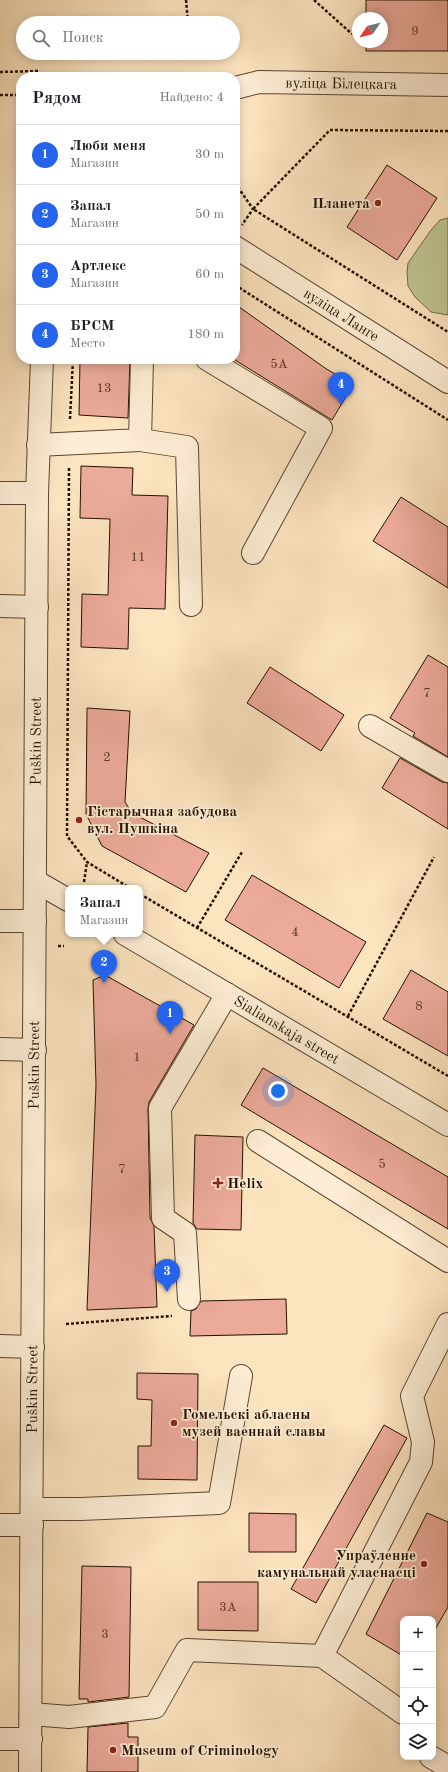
<!DOCTYPE html>
<html lang="ru">
<meta charset="utf-8">
<style>
body{margin:0;font-family:"Old Standard TT",serif;background:#f2f2f2;color:#202124}
.controls{position:absolute;right:12px;bottom:12px;display:grid;overflow:hidden;border-radius:8px;box-shadow:0 2px 10px #0003}
.controls button{width:36px;height:36px;display:grid;place-items:center;padding:0;border:0;border-bottom:1px solid #e0e0e0;background:#fff;color:#202124;font:20px sans-serif}
.compass{position:absolute;left:352px;top:12px;width:36px;height:36px;border-radius:50%;background:#fff;box-shadow:0 2px 10px #0003;rotate:235deg}
.you{position:absolute;left:278px;top:1091px;width:14px;height:14px;margin:-10px;border:3px solid #fff;border-radius:50%;background:#1a73e8;box-shadow:0 0 0 6px #1a73e833}
.badge{display:grid;place-items:center;width:26px;height:26px;border-radius:50%;background:#2563eb;color:#fff;font-size:13px;font-weight:700}
.pin{position:absolute;translate:-50% -33px;filter:drop-shadow(0 1px 2px #0008)}
.pin::after{content:'';position:absolute;top:21px;width:14px;height:12px;background:inherit;clip-path:polygon(0 0,100% 0,50% 100%)}
.popup{position:absolute;left:65px;top:885px;width:78px;height:52px;box-sizing:border-box;display:grid;place-content:center;border-radius:8px;background:#fff;filter:drop-shadow(0 1px 3px #0005);font-size:13px;white-space:nowrap;color:#757577}
.popup b{font-size:15px;color:#202124}
.popup::after{content:'';position:absolute;left:50%;top:100%;margin-left:-8px;border:8px solid transparent;border-top-color:#fff}
.list{margin:0;padding:0;list-style:none}
h2{display:flex;justify-content:space-between;align-items:center;height:52px;margin:0;padding:0 16px;font-size:17px}
h2 small{font-size:13px;font-weight:400;color:#757577}
.list li{display:grid;grid-template-columns:26px 1fr auto;gap:12px;align-items:center;box-sizing:border-box;height:60px;padding:0 16px;border-top:1px solid #e0e0e0}
.list b{display:block;font-size:15px;white-space:nowrap}
.list p{margin:0;font-size:13px;white-space:nowrap;color:#757577}
.list em{font-size:13px;font-style:normal;color:#757577}
.icon{flex:none;width:22px;height:22px;fill:none;stroke:currentColor;stroke-width:2;stroke-linecap:round;stroke-linejoin:round}
.map{position:relative;flex:none;width:448px;height:1772px;overflow:hidden}
.search{position:absolute;background:#fff;box-shadow:0 2px 10px #0003;left:16px;top:16px;width:224px;height:44px;display:flex;align-items:center;gap:10px;box-sizing:border-box;padding:0 14px;border-radius:22px;color:#757577;font-size:15px}
.panel{position:absolute;background:#fff;box-shadow:0 2px 10px #0003;left:16px;top:72px;width:224px;height:292px;border-radius:16px}
.map>svg:first-child{display:block}
</style>
<div class="map">
<svg width="448" height="1772" viewBox="0 0 448 1772">
<rect width="100%" height="100%" fill="#fce4bf"/>
<filter id="stains"><feTurbulence type="fractalNoise" baseFrequency=".005" numOctaves="4"/><feColorMatrix values="0 0 0 0 .2 0 0 0 0 .09 0 0 0 0 .02 0 0 0 .5 -.17"/></filter>
<radialGradient id="worn" r=".72"><stop offset=".6" stop-color="#630" stop-opacity="0"/><stop offset="1" stop-color="#630" stop-opacity=".3"/></radialGradient>
<path fill="#bec492" stroke="#716a49" d="M448 218V315L431 312 415 297 408 286 407 272 408 263 431 230 440 220Z"/>
<g fill="#ecaa9a" stroke="#241000">
<path d="M366 0H448V51H366V42H382V18H366Z"/>
<path d="M387 165 437 198 397 260 347 227Z"/>
<path d="M235 304 325 368 353 385 332 420 235 360Z"/>
<path d="M80 359H130L128 418 79 415Z"/>
<path d="M81 466 133 468 132 495 168 496 165 609 129 608 128 649 81 647 82 594 108 595 110 519 80 518Z"/>
<path d="M401 497 448 527V588L373 541Z"/>
<path d="M428 655 448 667V757L413 736 415 733 390 718Z"/>
<path d="M270 667 344 715 321 751 247 703Z"/>
<path d="M87 708 130 711 125 802 132 813 209 853 186 892 102 846 86 814Z"/>
<path d="M400 758 442 782 448 783V829L382 788Z"/>
<path d="M252 875 366 942 339 988 225 920Z"/>
<path d="M411 970 448 992V1056L383 1019Z"/>
<path d="M105 975 194 1025 149 1102 148 1108 150 1218 154 1226 157 1307 87 1310 96 1085 93 980Z"/>
<path d="M263 1068 448 1177V1229L241 1105Z"/>
<path d="M195 1135 243 1137 241 1230 197 1229 193 1223Z"/>
<path d="M286 1299 287 1334 190 1336 191 1311 196 1309 201 1301Z"/>
<path d="M137 1373 198 1374 197 1480 138 1479V1446H151L152 1400 137 1399Z"/>
<path d="M384 1425 407 1438 316 1603 291 1589Z"/>
<path d="M249 1513 296 1514V1552H249Z"/>
<path d="M427 1513 448 1522V1607L433 1633V1619H403V1656L366 1634Z"/>
<path d="M82 1566 131 1567 129 1697 88 1702V1699H79Z"/>
<path d="M198 1582H258V1631L198 1630Z"/>
<path d="M128 1723V1737H138V1772H87L88 1727Z"/>
</g>
<g fill="none" stroke-linecap="round" stroke-linejoin="round">
<g stroke="#5a4530" stroke-width="24">
<g id="minor">
<path id="s1" d="M235 88 259 82 448 85"/>
<path id="s2" d="M235 247 448 382"/>
<path d="M207 359 321 428 253 553"/>
<path d="M140 440 187 447 191 605"/>
<path d="M38 445 140 440 142 359"/>
<path d="M0 493H37"/>
<path d="M0 606 37 607"/>
<path d="M370 726 448 771"/>
<path d="M35 881 68 900"/>
<path d="M0 921H35"/>
<path id="s3" d="M125 934 448 1125"/>
<path d="M0 1049 35 1050"/>
<path d="M258 1141 448 1261"/>
<path d="M189 1299 185 1233 163 1218 160 1108 227 994"/>
<path d="M0 1346 33 1347"/>
<path d="M32 1509H81L219 1503 241 1376"/>
<path d="M0 1525H32"/>
<path d="M322 1656 421 1462 423 1442 412 1396 448 1324"/>
<path d="M31 1714 69 1717 155 1707 187 1650 322 1656 403 1713"/>
<path d="M0 1739H31"/>
<path d="M431 1757 448 1767"/>
<path id="s4" d="M30 1772 37 493 42 359"/>
</g>
</g>
<g stroke="#241000" stroke-width="2.5" stroke-dasharray="3 2" stroke-linecap="butt">
<path d="M186 0 188 23"/>
<path d="M314 0 352 34"/>
<path d="M0 72 39 71V77"/>
<path d="M0 95H21"/>
<path d="M448 131 330 130 253 209 448 332"/>
<path d="M235 183 253 209 242 225"/>
<path d="M235 285 448 420"/>
<path d="M70 419 73 359"/>
<path d="M69 468 67 836 87 862 130 888"/>
<path d="M84 882 87 862"/>
<path d="M140 894 448 1076"/>
<path d="M197 928 242 852"/>
<path d="M80 934V937"/>
<path d="M58 946H64"/>
<path d="M348 1016 434 857"/>
<path d="M66 1324 172 1316"/>
</g>
<use href="#minor" stroke="#fdedd5" stroke-width="22"/>
</g>
<g fill="#8f2418" stroke="#fdedd5" stroke-width="1.5">
<circle cx="378" cy="203" r="4"/>
<circle cx="79" cy="820" r="4"/>
<path d="M216 1177h4v4h4v4h-4v4h-4v-4h-4v-4h4z"/>
<circle cx="174" cy="1423" r="4"/>
<circle cx="424" cy="1564" r="4"/>
<circle cx="113" cy="1750" r="4"/>
</g>
<g text-anchor="middle" stroke-width="3.5" stroke-linejoin="round" paint-order="stroke">
<g font-size="13" fill="#563626">
<text x="415" y="35">9</text>
<text x="279" y="368">5А</text>
<text x="104" y="392">13</text>
<text x="138" y="561">11</text>
<text x="427" y="697">7</text>
<text x="107" y="761">2</text>
<text x="295" y="936">4</text>
<text x="419" y="1010">8</text>
<text x="137" y="1061">1</text>
<text x="382" y="1168">5</text>
<text x="122" y="1173">7</text>
<text x="228" y="1611">3А</text>
<text x="105" y="1638">3</text>
</g>
<g font-size="15" fill="#241000" stroke="#fdedd5">
<text dy="5" stroke="none"><textPath href="#s1" startOffset="107">вуліца Білецкага</textPath></text>
<text dy="5" stroke="none"><textPath href="#s2" startOffset="126">вуліца Ланге</textPath></text>
<text dy="5" stroke="none"><textPath href="#s4" startOffset="1031">Puškin Street</textPath></text>
<text dy="5" stroke="none"><textPath href="#s3" startOffset="188">Sialianskaja street</textPath></text>
<text dy="5" stroke="none"><textPath href="#s4" startOffset="707">Puškin Street</textPath></text>
<text dy="5" stroke="none"><textPath href="#s4" startOffset="383">Puškin Street</textPath></text>
</g>
<g font-size="15" font-weight="bold" fill="#241000" stroke="#fdedd5" text-anchor="start">
<text x="370" y="208" text-anchor="end">Планета</text>
<text x="87" y="816">Гістарычная забудова<tspan x="87" dy="17">вул. Пушкіна</tspan></text>
<text x="227" y="1188">Helix</text>
<text x="182" y="1419">Гомельскі абласны<tspan x="182" dy="17">музей ваеннай славы</tspan></text>
<text x="416" y="1560" text-anchor="end">Упраўленне<tspan x="416" dy="17">камунальнай уласнасці</tspan></text>
<text x="121" y="1755">Museum of Criminology</text>
</g>
</g>
<rect width="100%" height="100%" filter="url(#stains)"/>
<rect width="100%" height="100%" fill="url(#worn)"/>
</svg>
<div class="controls">
<button>+</button>
<button>−</button>
<button><svg class="icon" aria-label="locate" viewBox="0 0 24 24"><circle cx="12" cy="12" r="6"/><path d="M12 2v4M12 18v4M2 12h4M18 12h4"/></svg></button>
<button><svg class="icon" aria-label="layers" viewBox="0 0 24 24"><path d="M12 4l9 5-9 5-9-5zM3 14l9 5 9-5"/></svg></button>
</div>
<svg class="compass" viewBox="-18 -18 36 36"><path d="M0-13l5 13h-10z" fill="#e53935"/><path d="M0 13l5-13h-10z" fill="#757577"/></svg>
<div class="you"></div>
<div class="pin badge" style="left:170px;top:1034px">1</div>
<div class="pin badge" style="left:104px;top:983px">2</div>
<div class="popup"><b>Запал</b>Магазин</div>
<div class="pin badge" style="left:167px;top:1292px">3</div>
<div class="pin badge" style="left:341px;top:405px">4</div>
<div class="search"><svg class="icon" aria-label="search" viewBox="0 0 24 24"><circle cx="10" cy="10" r="6"/><path d="M15 15l6 6"/></svg>Поиск</div>
<section class="panel">
<h2>Рядом<small>Найдено: 4</small></h2>
<ul class="list">
<li><span class="badge">1</span><div><b>Люби меня</b><p>Магазин</p></div><em>30 m</em></li>
<li><span class="badge">2</span><div><b>Запал</b><p>Магазин</p></div><em>50 m</em></li>
<li><span class="badge">3</span><div><b>Артлекс</b><p>Магазин</p></div><em>60 m</em></li>
<li><span class="badge">4</span><div><b>БРСМ</b><p>Место</p></div><em>180 m</em></li>
</ul>
</section>
</div>
